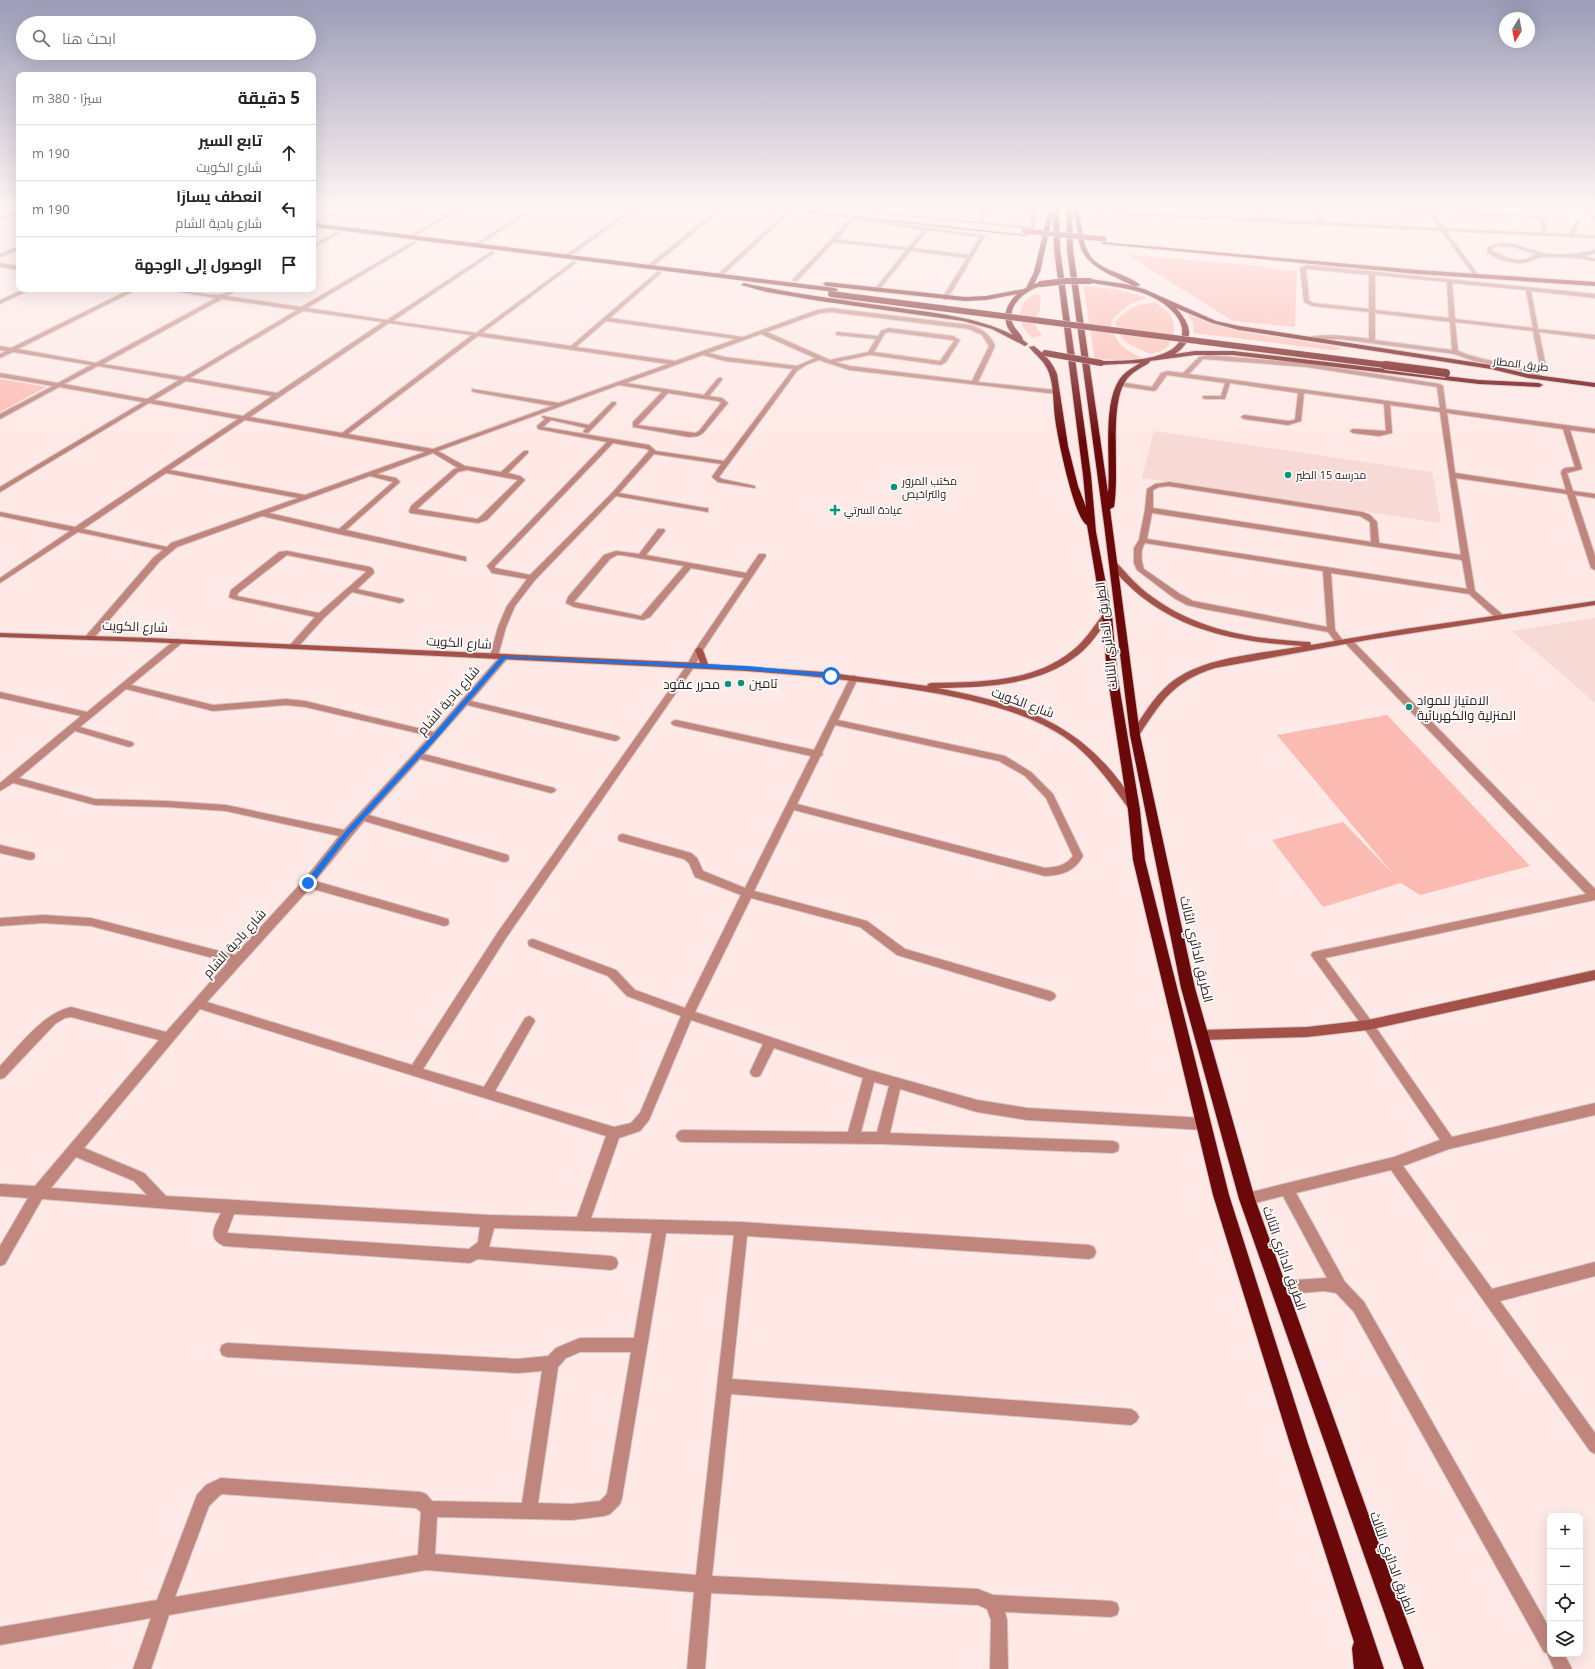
<!DOCTYPE html>
<html lang="ar">
<meta charset="utf-8">
<style>
body{margin:0;font-family:"Open Sans",Cairo,sans-serif;background:#f6f6f6;color:#222;direction:rtl}
.controls{position:absolute;right:12px;bottom:12px;display:grid;overflow:hidden;border-radius:8px;box-shadow:0 4px 16px #0002}
.controls button{width:36px;height:36px;display:grid;place-items:center;padding:0;border:0;border-bottom:1px solid #e0e0e0;background:#fff;color:#222;font:20px sans-serif}
.compass{position:absolute;left:1499px;top:12px;width:36px;height:36px;border-radius:50%;background:#fff;box-shadow:0 4px 16px #0002;rotate:190deg}
.stop{position:absolute;width:12px;height:12px;margin:-9px;border:3px solid #1a73e8;border-radius:50%;background:#fff}
.stop.end{background:#1a73e8;border-color:#fff;box-shadow:0 1px 4px #0008}
.list{margin:0;padding:0;list-style:none}
h2{display:flex;justify-content:space-between;align-items:center;height:52px;margin:0;padding:0 16px;font-size:17px}
h2 small{font-size:13px;font-weight:400;color:#767676}
.list li{display:grid;grid-template-columns:26px 1fr auto;gap:12px;align-items:center;box-sizing:border-box;height:56px;padding:0 16px;border-top:1px solid #e0e0e0}
.list b{display:block;font-size:15px;white-space:nowrap}
.list p{margin:0;font-size:13px;white-space:nowrap;color:#767676}
.list em{font-size:13px;font-style:normal;color:#767676}
.icon{flex:none;width:22px;height:22px;fill:none;stroke:currentColor;stroke-width:2;stroke-linecap:round;stroke-linejoin:round}
.map{position:relative;flex:none;width:1595px;height:1669px;overflow:hidden;direction:ltr}
.search{position:absolute;background:#fff;box-shadow:0 4px 16px #0002;left:16px;top:16px;width:300px;height:44px;display:flex;align-items:center;gap:10px;box-sizing:border-box;padding:0 14px;border-radius:22px;color:#767676;font-size:15px}
.panel{position:absolute;background:#fff;box-shadow:0 4px 16px #0002;left:16px;top:72px;width:300px;height:220px;border-radius:8px;direction:rtl}
.map>svg:first-child{display:block}
</style>
<div class="map">
<svg width="1595" height="1669" viewBox="0 0 1595 1669">
<rect width="100%" height="100%" fill="#fee9e6"/>
<g fill="#f7d9d5">
<path d="M1154 431 1432 472 1441 523 1142 478Z"/>
<path d="M1595 618V703L1512 631Z"/>
</g>
<g fill="#fcbbb2">
<path d="M1128 255 1263 266 1264 268 1297 271 1295 327 1233 321 1158 274H1155V272Z"/>
<path d="M1083 286 1115 289 1148 298C1130 303 1123 307 1111 322 1116 345 1122 347 1141 358L1119 360 1095 359Z"/>
<path d="M1035 294 1041 296 1040 309 1034 322 1036 327 1042 335 1033 338C1016 324 1014 305 1035 294Z"/>
<path d="M1155 302C1168 311 1179 321 1172 338 1170 343 1168 348 1163 350 1159 352 1154 353 1151 354L1129 344 1121 337 1115 322C1130 306 1134 306 1155 302Z"/>
<path d="M1188 315H1191L1209 323 1238 331 1338 347 1343 349 1332 350 1194 333 1193 323Z"/>
<path d="M0 379 46 387 0 412Z"/>
<path d="M1387 715 1530 866 1420 895 1401 883 1323 907 1272 840 1343 822 1395 876 1277 735Z"/>
</g>
<g fill="none" stroke-linecap="round" stroke-linejoin="round">
<g stroke="#d8c6c3" stroke-width="2">
<g id="street">
<path d="M344 207H349L313 225V222Z"/>
<path d="M385 207C406 207 427 212 449 212 455 212 459 207 466 207L411 238 409 236 447 215Z"/>
<path d="M533 207H538L477 246 473 245Z"/>
<path d="M633 207H638L568 258H564V256Z"/>
<path d="M720 207H725L651 268H647V266Z"/>
<path d="M814 207H829L979 222 981 207H985L983 222 1029 227 1031 226 1032 207H1036L1035 227 1029 229Z"/>
<path d="M1257 207H1261L1267 219 1319 222 1312 207H1316L1324 222 1439 228 1427 212 1371 207 1425 209 1424 207H1428L1430 209 1539 216 1545 219 1546 233 1569 234 1575 222 1577 221 1579 222 1574 235 1595 236V238L1446 231 1477 273 1474 275 1441 231 1093 213 1091 212 1093 211 1262 219ZM1432 212 1538 218 1541 220 1542 233 1444 228Z"/>
<path d="M1581 207H1585L1595 218V222Z"/>
<path d="M789 209 793 210 722 276H718V274Z"/>
<path d="M17 210H19V213L0 220V217Z"/>
<path d="M853 216H857V218L927 227 985 236 948 298 945 300 942 298 967 258 911 251 877 292 875 291V289L906 250 834 242 797 281H793V279ZM854 220 923 230 908 248 837 239ZM928 230 980 237 969 255 913 248Z"/>
<path d="M336 232 340 233 313 248V245Z"/>
<path d="M414 241 416 243 307 308 387 320 492 251 494 253 393 321 476 333 574 261 576 263 482 333 571 346 658 271 661 273 660 274 610 318 743 337 817 310 831 308 970 325C981 328 991 335 995 346L978 382 1056 390 1059 392 1056 394 849 370 819 360 806 365 797 371 719 477 722 479 755 486V488L718 482 712 477 721 464 654 454 619 493 705 508H708V512L616 496 535 580 515 606 506 627 498 656 494 659 490 656 498 627 507 606 527 579 492 573 487 566 607 442 538 429 537 426 545 419 542 417 543 416 589 425 612 402H616V404L588 433 583 432 586 428 551 420 543 427 649 445 656 451 724 461 793 369 725 361 703 355 626 383 704 395 718 378H722V380L709 396 722 398 728 403 703 433 698 436 689 437 633 427V422L662 392 619 385 438 451 465 466 501 472 524 451H528V453L508 473 520 476 525 480 487 520 478 523 410 513 409 511 411 506 454 469 458 468 433 453 377 474 396 478 400 482 346 530 466 557V561L339 534 262 516 177 547 160 561 92 640H89L85 638 86 636 154 557 163 550 78 532 0 583V578L70 531 0 516V512L75 527 238 419 149 403 0 492V487L143 402 59 387 0 419V414L53 386 0 377V373L58 383 91 365 13 352 0 358V354L6 351 0 350V346L11 348 131 289H138L18 349 96 363 216 298 162 289C181 289 200 295 218 295 225 295 230 289 239 289L226 296 301 307ZM222 299 297 310 184 377 103 364ZM303 311 383 322 277 393 190 378ZM831 312 969 329 982 335 989 346 972 381 850 366 836 362 870 355 941 365 946 362 960 340 953 336 888 328 881 331 878 336 838 332 836 333V335L876 339 868 352 830 360 767 332 820 313ZM606 321 736 339 675 361 576 347ZM389 323 472 335 342 433 250 417ZM889 332 952 340 954 341 940 361 874 352 885 333ZM761 334 815 358 797 366 725 357 709 353ZM478 336 668 364 559 403 472 389V391L474 392 552 406 433 449 348 434ZM98 366 179 380 147 399 64 384ZM186 381 272 396 243 416 154 400ZM668 393 718 401 721 403 699 431 695 433 638 425ZM245 420 425 452 305 495 170 470ZM613 443 647 449 649 451 612 493 530 575 495 568V566ZM467 470 518 480 481 516 477 519 417 509 458 472ZM166 473 298 498 171 543 167 547 83 529ZM370 476 393 482 339 529 269 513Z"/>
<path d="M1502 243C1515 243 1526 249 1539 252 1558 257 1577 254 1595 250V253L1584 256 1595 259V261C1578 258 1560 256 1542 257 1537 257 1533 261 1528 262 1516 265 1496 260 1487 252L1488 247ZM1497 246 1514 247 1536 254 1530 258 1520 260 1508 258 1492 251V249Z"/>
<path d="M17 247H19V250L0 257V254Z"/>
<path d="M0 263 19 266V270L0 267Z"/>
<path d="M1307 265 1595 294V298L1531 291 1538 329 1595 335V339L1539 332 1546 367 1543 369 1540 367 1533 331 1455 322 1458 351C1486 363 1517 362 1544 377V379L1542 380 1519 370 1474 361 1454 354 1339 339 1304 340V338C1326 333 1347 336 1369 339V312L1312 306 1304 302 1300 268ZM1306 269 1369 275V309L1313 303 1309 300ZM1375 275 1447 282 1449 318 1375 310ZM1452 283 1526 290 1533 328 1455 319ZM1375 313 1450 322 1452 350 1375 340Z"/>
<path d="M25 289H32L0 304V300Z"/>
<path d="M1208 355 1306 363 1440 384 1443 386 1446 409 1595 429V433L1570 430 1582 469 1567 473 1573 491 1595 494V498L1575 495 1595 556V570L1591 568 1567 494 1456 478 1475 591 1503 615V619H1497L1469 594 1331 573 1335 630 1344 642 1340 644H1337L1328 632 1204 609 1187 605 1174 598 1137 570 1134 563V548L1139 540 1145 510 1147 489 1155 484 1169 482 1362 512 1370 515 1377 522 1379 543 1461 555 1440 412 1390 405 1392 433 1379 436 1353 433 1350 431 1353 429 1386 431 1384 404 1304 393 1301 421 1288 425 1244 419 1241 417 1244 415 1288 421 1295 420 1298 393 1230 383 1225 399H1205L1203 398V396H1221L1225 383 1167 375 1156 390 1154 391 1120 386 1117 384 1120 382 1152 387 1161 373 1167 371 1183 373 1199 357ZM1203 359 1306 367 1437 387 1440 408 1189 374ZM1447 413 1563 429 1575 467 1565 468 1562 470 1561 473 1566 490 1455 473ZM1169 486 1360 516 1370 522 1371 542 1153 508V490L1159 487ZM1152 513 1462 560 1467 589 1147 539ZM1145 543 1323 571 1327 627 1193 601 1180 594 1144 569C1141 561 1140 550 1145 543Z"/>
<path d="M658 529H664L665 531 646 555 746 573 759 554H765L766 556 703 650 694 667 506 938 423 1069 484 1087 525 1018 529 1016 533 1018 535 1021 495 1091 614 1127 631 1123 640 1113 681 1016 627 996 608 976 529 946 528 943 529 940 533 939 616 970 635 990 685 1008 741 895 695 877 689 863 684 859 619 841 618 838 619 835 623 834 691 853 697 858 703 871 745 888 811 756 676 726 673 725 671 723 673 721 676 720 814 750 850 678 854 675 858 678 838 720 1005 756 1031 772 1053 794 1083 856C1074 872 1062 875 1045 876L794 810 754 891 867 921 905 949 1050 991 1054 993 1056 996 1054 999 1050 1001 897 955 860 927 751 898 695 1012 870 1070 977 1100 1027 1108 1204 1118 1208 1120 1210 1124 1208 1128 1204 1130 1027 1120 977 1112 900 1089 890 1133 1113 1141 1118 1143 1119 1147 1118 1151 1113 1153 882 1144 682 1142 678 1140 676 1136 678 1132 682 1130 848 1132 863 1078 774 1048 760 1076 756 1077 752 1076 750 1072 763 1044 691 1020 649 1120 640 1131 619 1138 591 1218 741 1222 1089 1245 1094 1247 1096 1252 1094 1257 1089 1259 747 1236 732 1379 1131 1409 1136 1412 1139 1417 1136 1422 1131 1425 731 1394 712 1576 978 1589 993 1595 1111 1601 1117 1603 1119 1609 1117 1615 1111 1617 1005 1612 1007 1620 1008 1669H990L991 1620 987 1609 978 1605 711 1593 705 1669H687L694 1592 426 1570 169 1615 151 1669H133L151 1618 0 1645V1627L157 1600 197 1495 206 1485 221 1478 420 1492 426 1494 432 1501 522 1503 542 1371 518 1373 227 1357 222 1355 220 1350 222 1345 227 1343 518 1359 548 1356 556 1348 580 1338H634L652 1233 494 1228 489 1247 611 1256 616 1258 618 1263 616 1268 611 1270 478 1259 470 1263 224 1246C206 1238 215 1226 221 1213L42 1199 5 1264 0 1266V1246L28 1198 0 1196V1184L35 1186 159 1040 71 1017 65 1018 55 1024 4 1078 0 1079V1066C20 1045 42 1014 71 1007L166 1032 228 962 91 926 43 923 0 926V918L43 915 91 918 235 955 304 880 339 836 226 811 167 807 95 805 13 783 0 791V783L81 716 0 698V692L87 712 176 639H179L183 641 182 643 131 685 213 705 286 699 305 701 434 732 501 655H507L508 657 507 659 471 701 618 736 620 738 618 740 615 741 467 705 424 754 554 788 556 790 554 792 551 793 420 759 369 815 508 855 509 858 508 861 504 862 364 821 315 881 448 919 449 922 448 925 444 926 310 888 207 1002 412 1065 498 932 687 665 695 650 744 578 691 568 650 617 643 620 574 607 566 603 568 597 604 555 616 551 639 554ZM617 555H621L684 566 641 616 574 602 610 559ZM126 689 213 711 286 705 305 707 430 736 344 830 226 805 167 801 95 799 19 778 75 731 129 747 132 746 134 744 132 742 80 727ZM835 725 999 761 1025 776 1046 798 1073 856C1065 866 1057 867 1045 868L797 804 820 757 823 754 822 753ZM200 1009 606 1136 577 1217 488 1215 166 1196 144 1173 84 1148ZM874 1082 889 1086 877 1132H861ZM76 1157 134 1181 147 1195 51 1188ZM234 1214 480 1227 478 1242 469 1249 227 1233ZM666 1233 734 1235 696 1575 435 1554 437 1517 572 1520 604 1516 610 1514 620 1504 622 1498ZM580 1352H631L607 1494 600 1501 572 1504 538 1503 558 1367 566 1358ZM222 1494 416 1508 421 1512 418 1555 175 1597 209 1506 218 1497Z"/>
<path d="M287 551 370 567 373 569 374 573 357 589 403 599 404 601 400 603 352 592 324 618 296 649H290L289 647 290 645 315 617 233 599 229 597 231 590 279 552ZM287 555 365 571 366 572 319 613 237 596 238 593Z"/>
<path d="M1345 639H1351L1595 889V900L1325 958 1372 1022 1452 1137 1595 1103V1115L1449 1149 1403 1166 1492 1289 1595 1262V1276L1500 1301 1595 1433V1454L1590 1451 1391 1170 1296 1193 1345 1282 1364 1302 1550 1629V1654H1564L1572 1669H1554L1547 1653 1544 1652 1354 1312 1336 1293 1324 1291 1278 1295 1273 1293 1271 1288 1273 1283 1278 1281 1327 1278 1283 1196 1247 1205 1242 1203 1240 1199 1242 1195 1247 1193 1394 1157 1440 1140 1364 1028 1313 958 1311 955 1313 952 1586 894 1345 643 1344 641Z"/>
<path d="M0 845 34 853 35 856 34 859 30 860 0 853Z"/>
</g>
</g>
<g stroke="#d8c6c3" stroke-width="2">
<g id="secondary">
<path d="M1110 562H1116C1127 574 1138 587 1151 596 1196 630 1252 639 1307 642H1310L1311 645 1405 629 1595 601V605L1367 640 1215 668C1173 681 1161 702 1138 737L1135 738 1130 735C1142 717 1153 698 1169 684 1202 656 1262 654 1303 646 1248 643 1191 634 1146 600 1132 590 1121 578 1110 566Z"/>
<path d="M1104 613H1110L1111 615C1101 629 1091 645 1078 655 1038 686 986 687 938 688 1030 706 1088 725 1139 810L1134 813 1131 812C1113 787 1095 760 1070 741 1032 714 985 703 940 694 876 682 812 676 747 671L150 642 0 637V633L150 638 700 663 695 650 699 647 703 650 708 664 824 672 927 686 928 684 931 683C980 682 1032 683 1072 651 1085 641 1094 626 1104 613Z"/>
<path d="M1595 970V980L1368 1030 1307 1037 1201 1040 1197 1039 1195 1035 1197 1031 1201 1030 1307 1027 1368 1020Z"/>
</g>
</g>
<g stroke="#d8c6c3" stroke-width="2">
<g id="primary">
<path d="M756 207H770L1027 235 1025 236Z"/>
<path d="M1101 242 1418 270 1595 282V286L1418 274 1103 244Z"/>
</g>
</g>
<g stroke="#d8c6c3" stroke-width="2">
<g id="highway">
<path d="M1053 207H1059L1060 249 1091 475 1096 532 1112 615 1117 673 1140 810 1145 860 1229 1195 1308 1444 1384 1669H1354L1352 1648 1354 1642 1290 1444 1213 1195 1133 860 1128 810 1107 673 1102 615 1087 525C1074 519 1057 435 1055 418 1053 403 1054 387 1049 373 1045 361 1036 356 1029 347L1034 346C1044 354 1052 361 1057 374L1068 446 1078 486 1086 507 1083 475 1054 249 1053 214 1040 272 1034 284 1041 282 1044 284C1041 287 1037 287 1033 289 1021 295 1008 307 1012 322 1014 329 1022 334 1023 340L1028 344 1025 346 992 329 963 321 820 301 767 292 741 285 744 283C793 294 842 300 892 307 933 313 975 316 1013 335 1001 322 1004 306 1017 294L986 300 965 301 826 286 823 284 826 282 965 297 986 296 1024 289 1026 288 1034 272 1048 213Z"/>
<path d="M1066 207H1075C1084 221 1080 237 1088 252 1097 271 1125 272 1140 285 1135 289 1129 283 1123 281 1105 272 1083 264 1079 241 1077 231 1077 220 1072 211L1073 250 1108 493C1111 462 1102 406 1119 380 1124 372 1132 368 1140 363L1101 365 1097 363 1101 361C1124 361 1186 362 1182 328 1180 316 1166 304 1156 299 1135 287 1111 287 1088 282V280L1090 279 1125 284 1144 289 1216 321 1239 326 1491 365 1528 374 1595 383V387L1528 378 1491 369 1239 330 1212 323 1176 308C1191 324 1196 340 1175 354L1195 351H1233L1479 380 1539 383 1543 385 1539 387 1479 384 1233 355H1195L1150 361 1149 363C1141 368 1130 373 1125 382 1109 407 1120 474 1114 507L1110 509 1140 735 1195 988 1255 1199 1424 1669H1404L1239 1199 1181 988 1130 735 1104 524 1067 250Z"/>
<path d="M313 223 835 288 838 290 835 292 313 227Z"/>
</g>
</g>
<use href="#street" fill="#c0867e" fill-rule="evenodd"/>
<use href="#secondary" fill="#a35149" fill-rule="evenodd"/>
<use href="#primary" fill="#8c2621" fill-rule="evenodd"/>
<use href="#highway" fill="#6b090a" fill-rule="evenodd"/>
<g stroke="#d8c6c3" stroke-width="6" stroke-linecap="butt">
<path id="primary-bridge" d="M1024 231 1104 239"/>
</g>
<g stroke="#d8c6c3" stroke-width="7" stroke-linecap="butt">
<g id="highway-bridge-far1">
<path d="M1041 284 1066 281H1090"/>
<path d="M831 294 1393 366"/>
<path d="M1045 353 1101 363"/>
</g>
</g>
<g stroke="#d8c6c3" stroke-width="10" stroke-linecap="butt">
<path id="highway-bridge" d="M1385 365 1446 373"/>
</g>
<use href="#primary-bridge" stroke="#8c2621" stroke-width="5"/>
<use href="#highway-bridge-far1" stroke="#6b090a" stroke-width="6"/>
<use href="#highway-bridge" stroke="#6b090a" stroke-width="8"/>
</g>
<linearGradient id="sky" x2="0" y2="1"><stop stop-color="#9c9cb8"/><stop offset="0.47" stop-color="#fff5f4"/><stop offset="1" stop-color="#fff5f4" stop-opacity="0"/></linearGradient>
<rect width="1595" height="441" fill="url(#sky)"/>
<path fill="#1a73e8" d="M502 656 747 666 831 674 834 676 831 677 747 670 506 658 438 737 348 836 311 885H306V881L344 833 434 734Z"/>
<g fill="#0c937e" stroke="#fffbfa" stroke-width="1.5">
<circle cx="1288" cy="475" r="4"/>
<circle cx="894" cy="487" r="4"/>
<path d="M833 504h4v4h4v4h-4v4h-4v-4h-4v-4h4z"/>
<circle cx="741" cy="683" r="4"/>
<circle cx="728" cy="684" r="4"/>
<circle cx="1409" cy="707" r="4"/>
</g>
<g text-anchor="middle" stroke-width="3.5" stroke-linejoin="round" paint-order="stroke">
<g font-size="11" fill="#2b2423" stroke="#fffbfa">
<text transform="translate(1521 364) rotate(7)" y="4">طريق المطار</text>
</g>
<g font-size="11" fill="#2b2423" stroke="#fffbfa" text-anchor="start">
<text x="1296" y="479">مدرسه 15 الطير</text>
<text x="902" y="485">مكتب المرور<tspan x="902" dy="13">والتراخيص</tspan></text>
<text x="844" y="514">عيادة السرتي</text>
</g>
<g font-size="13" fill="#2b2423" stroke="#fffbfa">
<text transform="translate(135 626) rotate(2)" y="5">شارع الكويت</text>
<text transform="translate(1106 636) rotate(-97)" y="5">الطريق الدائري الثالث</text>
<text transform="translate(459 642) rotate(3)" y="5">شارع الكويت</text>
<text transform="translate(448 700) rotate(-49)" y="5">شارع بادية الشام</text>
<text transform="translate(1023 702) rotate(20)" y="5">شارع الكويت</text>
<text transform="translate(234 943) rotate(-48)" y="5">شارع بادية الشام</text>
<text transform="translate(1197 949) rotate(77)" y="5">الطريق الدائري الثالث</text>
<text transform="translate(1285 1258) rotate(71)" y="5">الطريق الدائري الثالث</text>
<text transform="translate(1393 1563) rotate(70)" y="5">الطريق الدائري الثالث</text>
</g>
<g font-size="13" fill="#2b2423" stroke="#fffbfa" text-anchor="start">
<text x="749" y="688">تامين</text>
<text x="720" y="689" text-anchor="end">محرر عقود</text>
<text x="1417" y="705">الامتياز للمواد<tspan x="1417" dy="15">المنزلية والكهربائية</tspan></text>
</g>
</g>
</svg>
<div class="controls">
<button>+</button>
<button>−</button>
<button><svg class="icon" aria-label="locate" viewBox="0 0 24 24"><circle cx="12" cy="12" r="6"/><path d="M12 2v4M12 18v4M2 12h4M18 12h4"/></svg></button>
<button><svg class="icon" aria-label="layers" viewBox="0 0 24 24"><path d="M12 4l9 5-9 5-9-5zM3 14l9 5 9-5"/></svg></button>
</div>
<svg class="compass" viewBox="-18 -18 36 36"><path d="M0-13l5 13h-10z" fill="#e53935"/><path d="M0 13l5-13h-10z" fill="#767676"/></svg>
<div class="stop" style="left:831px;top:676px"></div>
<div class="stop end" style="left:308px;top:883px"></div>
<div class="search"><svg class="icon" aria-label="search" viewBox="0 0 24 24"><circle cx="10" cy="10" r="6"/><path d="M15 15l6 6"/></svg>ابحث هنا</div>
<section class="panel">
<h2>5 دقيقة<small>سيرًا · 380 m</small></h2>
<ul class="list">
<li><svg class="icon" aria-label="ahead" viewBox="0 0 24 24"><path d="M12 20V5M6 11l6-6 6 6"/></svg><div><b>تابع السير</b><p>شارع الكويت</p></div><em>190 m</em></li>
<li><svg class="icon" aria-label="left" viewBox="0 0 24 24"><path d="M17 20v-9H6M10 6l-5 5 5 5"/></svg><div><b>انعطف يسارًا</b><p>شارع بادية الشام</p></div><em>190 m</em></li>
<li><svg class="icon" aria-label="arrive" viewBox="0 0 24 24"><path d="M6 21V4h12l-3 4 3 4H6"/></svg><div><b>الوصول إلى الوجهة</b></div></li>
</ul>
</section>
</div>
